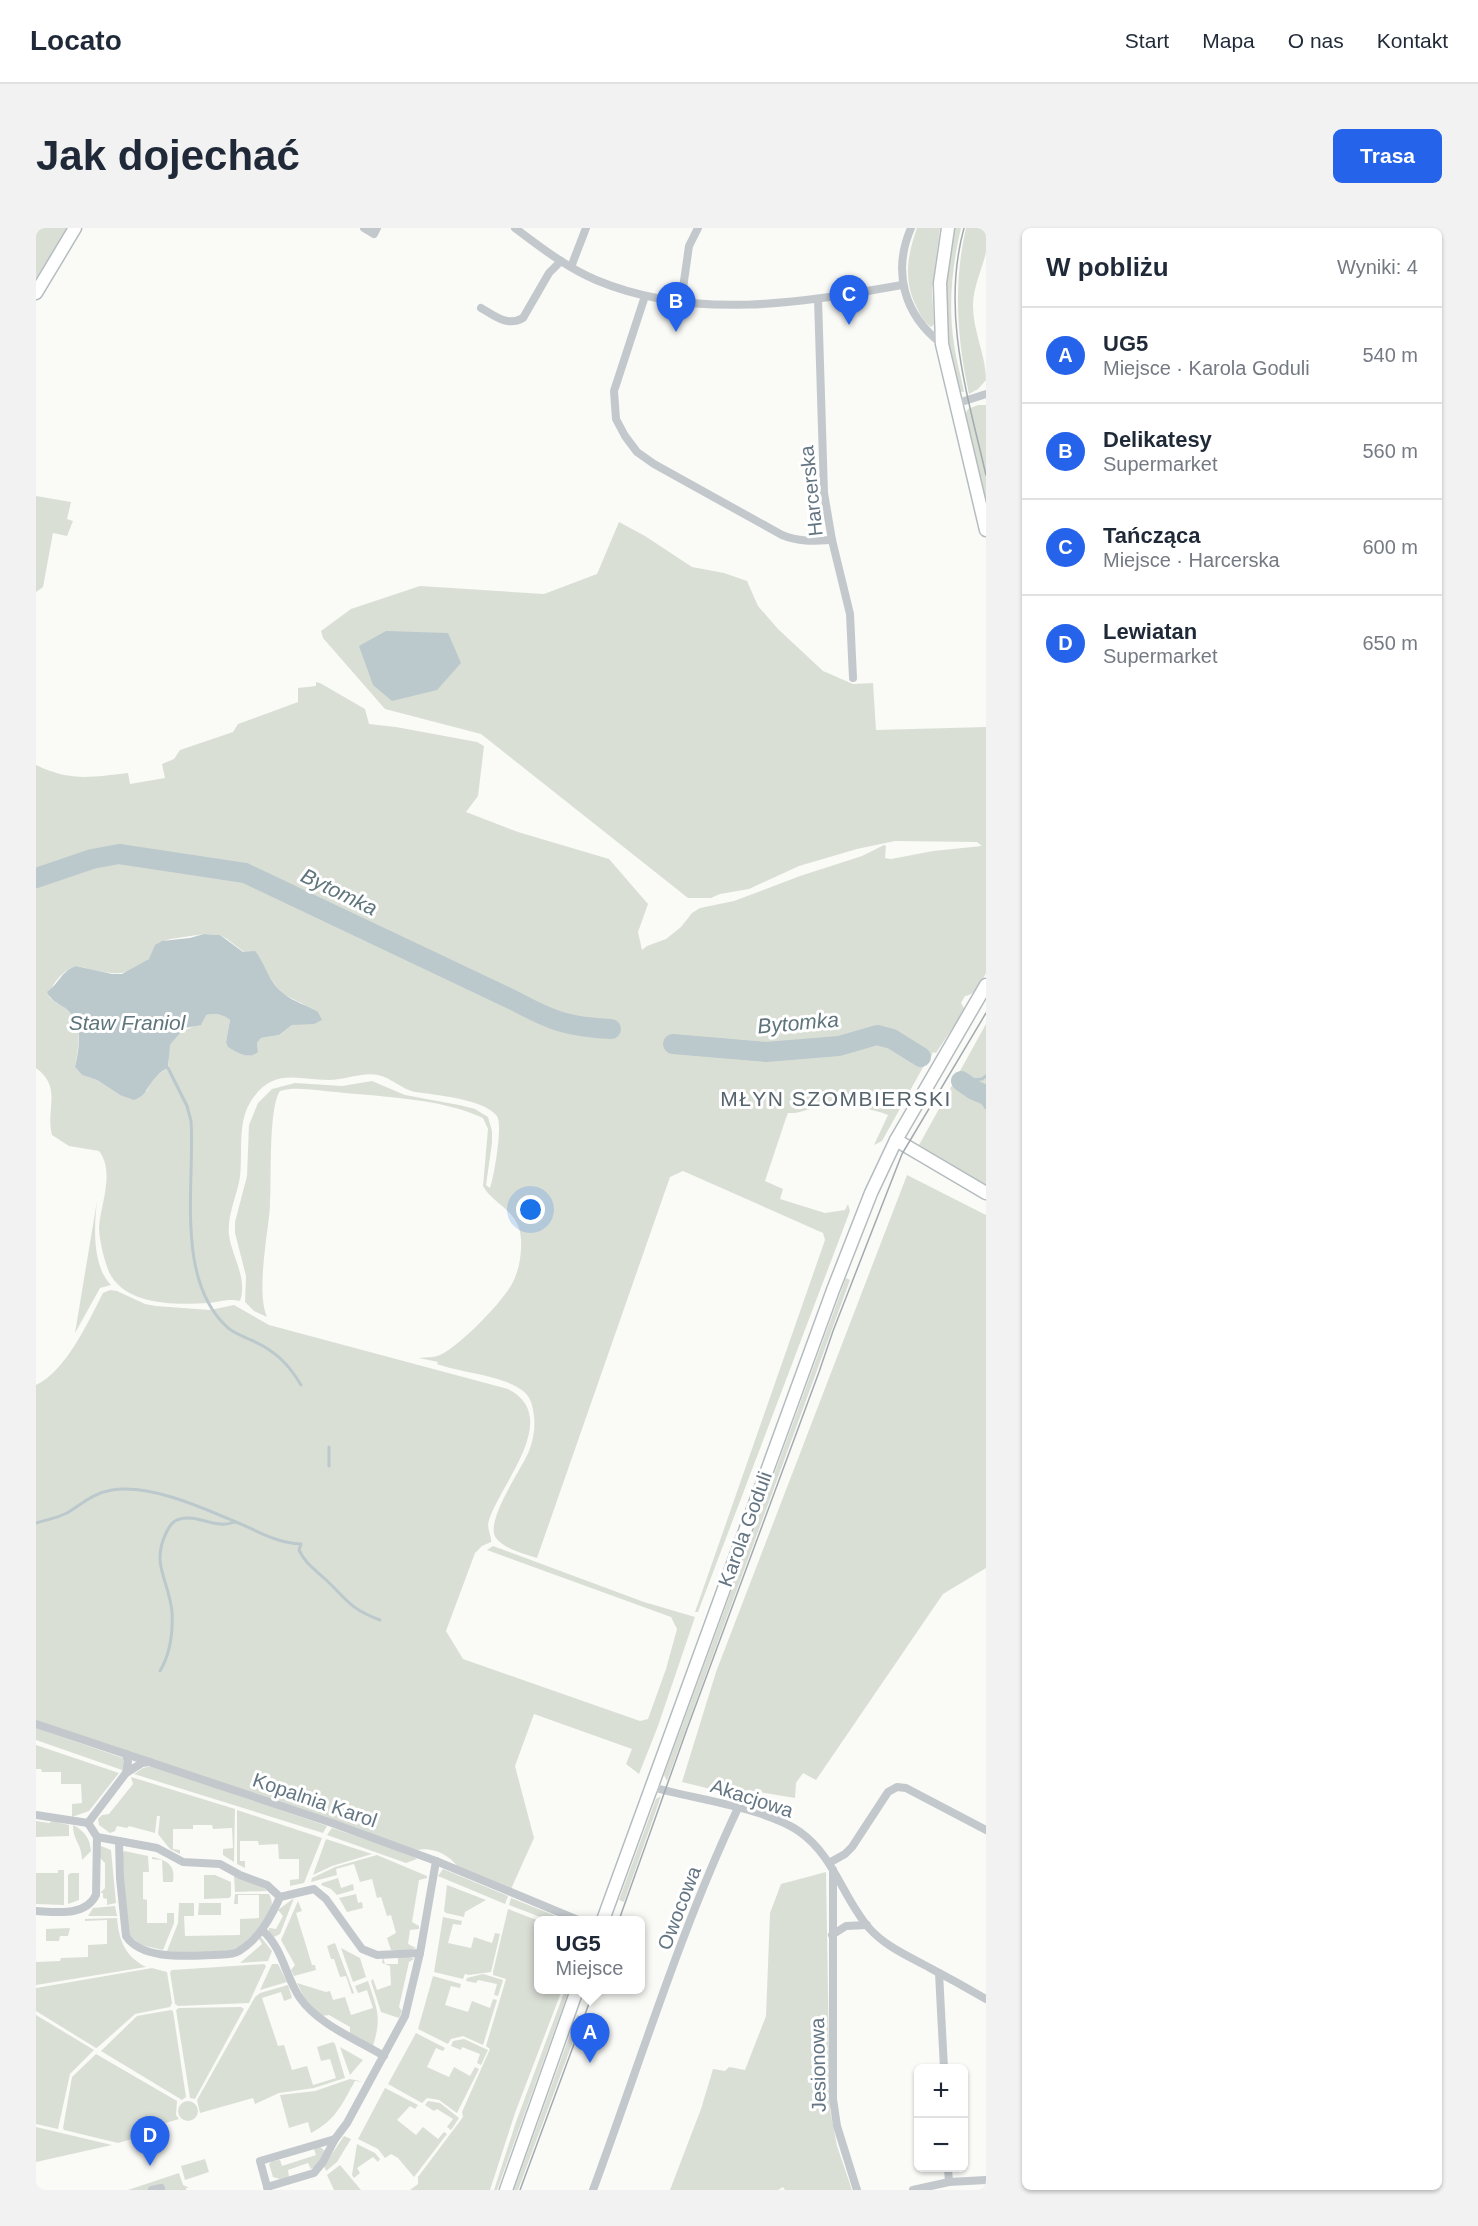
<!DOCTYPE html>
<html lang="pl">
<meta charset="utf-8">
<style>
body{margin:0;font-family:Arial,sans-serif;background:#f2f2f3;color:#1f2937}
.controls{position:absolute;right:18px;bottom:18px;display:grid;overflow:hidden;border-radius:9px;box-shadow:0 2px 4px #0004}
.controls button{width:54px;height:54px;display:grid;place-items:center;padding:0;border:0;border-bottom:2px solid #e0e1e3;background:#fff;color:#1f2937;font:30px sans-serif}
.you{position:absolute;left:495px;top:982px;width:21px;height:21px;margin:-15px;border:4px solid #fff;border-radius:50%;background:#1a73e8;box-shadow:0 0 0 9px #1a73e833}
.badge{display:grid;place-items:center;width:39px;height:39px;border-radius:50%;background:#2563eb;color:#fff;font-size:20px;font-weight:700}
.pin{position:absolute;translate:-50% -50px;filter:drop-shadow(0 2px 3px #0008)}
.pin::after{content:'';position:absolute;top:32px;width:21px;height:18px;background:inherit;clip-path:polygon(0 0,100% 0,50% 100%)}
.popup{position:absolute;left:498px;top:1688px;width:111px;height:78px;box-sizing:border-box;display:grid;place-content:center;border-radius:9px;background:#fff;filter:drop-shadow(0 2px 4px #0005);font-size:20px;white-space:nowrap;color:#747a83}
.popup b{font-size:22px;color:#1f2937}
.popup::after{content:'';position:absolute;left:50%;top:100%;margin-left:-12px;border:12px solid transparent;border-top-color:#fff}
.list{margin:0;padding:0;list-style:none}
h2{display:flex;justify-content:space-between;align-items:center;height:78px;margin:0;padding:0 24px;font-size:26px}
h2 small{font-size:20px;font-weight:400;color:#747a83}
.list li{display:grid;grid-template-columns:39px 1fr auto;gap:18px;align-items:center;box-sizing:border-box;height:96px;padding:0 24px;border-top:2px solid #e0e1e3}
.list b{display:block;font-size:22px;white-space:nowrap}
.list p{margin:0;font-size:20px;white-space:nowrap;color:#747a83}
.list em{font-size:20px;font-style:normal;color:#747a83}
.map{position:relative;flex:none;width:950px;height:1962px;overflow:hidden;border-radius:9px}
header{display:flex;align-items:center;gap:36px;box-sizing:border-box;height:84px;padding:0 30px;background:#fff;border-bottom:2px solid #e0e1e3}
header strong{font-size:28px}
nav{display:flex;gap:33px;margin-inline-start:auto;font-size:21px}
.intro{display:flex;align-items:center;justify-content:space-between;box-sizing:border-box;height:144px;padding:0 36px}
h1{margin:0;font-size:42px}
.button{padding:15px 27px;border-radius:9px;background:#2563eb;color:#fff;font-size:21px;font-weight:700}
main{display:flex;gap:36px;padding:0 36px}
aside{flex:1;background:#fff;border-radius:9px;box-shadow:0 2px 4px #0004}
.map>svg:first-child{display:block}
</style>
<header>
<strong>Locato</strong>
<nav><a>Start</a><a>Mapa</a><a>O nas</a><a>Kontakt</a></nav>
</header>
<div class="intro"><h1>Jak dojechać</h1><a class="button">Trasa</a></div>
<main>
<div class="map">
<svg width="950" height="1962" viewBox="0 0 950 1962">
<rect width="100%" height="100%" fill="#fafaf7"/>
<g fill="#dadfd6" fill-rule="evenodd">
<path d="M0 0H33L0 56Z"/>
<path d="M881 0H904L896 62 898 96 895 99C888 94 884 87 881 80 867 53 871 28 881 0Z"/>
<path d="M917 0H925C916 38 912 77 918 116 920 132 926 152 928 164L922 163C919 147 914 130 911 113 906 75 910 37 917 0Z"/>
<path d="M930 0H950C950 8 950 16 950 24 946 42 937 59 937 78 937 104 950 127 950 152L942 161 933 166C921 110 917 57 930 0Z"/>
<path d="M942 177H950V277L928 188 932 181Z"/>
<path d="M0 268 35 274 31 291 37 293 31 308 17 305 7 359 0 364Z"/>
<path d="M583 294 609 308 656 339 688 345 711 353 722 378 742 401 787 443 817 456 837 455 840 502 950 499V745C945 754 940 767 929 768L925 775 928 780 927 784 900 825 897 824 895 829 858 809 841 805 803 815 770 818 765 816C749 827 662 815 638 813L635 819V820L728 827H765L807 821 840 810 856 815 872 826 890 834 846 913 838 917 852 887C833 880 806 875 785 878 774 880 764 886 752 885L750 890 729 953 747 961 744 971 789 985 809 982 812 976 814 983 662 1384H659L789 1012 787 1005 647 943 634 949 501 1330C489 1326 468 1321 460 1310 448 1293 486 1241 493 1223 498 1210 500 1196 497 1182 496 1175 493 1167 487 1163 467 1147 425 1145 401 1136L402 1134 383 1130C391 1129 399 1130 406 1126 425 1116 467 1074 477 1054 484 1040 487 1019 484 1004 479 981 456 975 447 958L452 901 447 890C404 870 346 869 300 864 282 863 261 858 244 863 232 881 236 953 234 978 232 1007 220 1063 231 1089L218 1083 209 1074 210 1048 199 1005V994L211 948 213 897 222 875 236 861 259 855 306 858 336 853 369 867 423 877 439 881 452 889 456 903V915L450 957 454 960C458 949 467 897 461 888 448 871 400 867 379 864 365 861 356 850 342 847 326 844 309 852 293 852 261 852 237 839 215 873 201 895 207 924 204 949 201 968 191 987 193 1007 196 1029 212 1051 204 1073 192 1070 184 1074 172 1075 141 1077 89 1078 73 1044 68 1032 63 1011 63 999 65 975 79 944 63 923L33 918 16 907C9 881 27 860 0 840V652L57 633 80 628 100 629 200 645 219 652 291 689 478 774C512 792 534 802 574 802L575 799 524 793 213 644 97 625H72L0 649V537C36 554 54 549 92 545L94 556 129 550 126 536 138 531 144 522 197 504 202 496 262 474V460L280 458V454L284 455 329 481 333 496 360 499 441 514 448 518 442 568 430 584 482 604 573 631 612 676 602 704 606 722 611 718 630 711 645 699 656 685 664 680 698 673 764 648 826 628 848 617 850 618 849 630 855 631 897 623 946 618 941 614 859 613 821 621 763 638 713 661 684 666 675 670H652L445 506 349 481 287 410 285 403 315 381 384 358 508 366 561 346ZM168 706 184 707 191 711 226 738 245 765 277 781 284 793 256 797 243 807 225 810 221 815 222 824C210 833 198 823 190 814L194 792C187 786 178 785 169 787 164 802 143 798 134 817 131 824 134 833 132 840L117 850 111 863 84 867 61 852 46 847 39 839C43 818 47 796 29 780 24 776 18 774 13 769 15 756 27 742 40 738 67 743 91 755 114 730 118 725 117 718 123 715 131 710 157 708 168 706Z"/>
<path d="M950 796V957L883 917Z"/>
<path d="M871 947 950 987V1340L907 1366 780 1552 767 1545 760 1555 759 1570 710 1562 707 1569 646 1554 680 1444Z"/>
<path d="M61 973C58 998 56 1038 75 1057L64 1060 39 1105Z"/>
<path d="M810 1050 814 1052 631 1553 628 1547Z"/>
<path d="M74 1062 81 1063 109 1076 120 1078 174 1082 198 1077 233 1097 472 1161C527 1189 464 1256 453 1292 450 1301 456 1307 455 1314L446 1318 439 1325 410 1403 427 1431 604 1493 612 1491 630 1441 641 1401 635 1389 451 1322 457 1318 608 1374 659 1389 622 1498 603 1546 590 1536 596 1521 498 1486 479 1538 498 1610 475 1661 421 1638C412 1626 396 1619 381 1622L0 1494V1157C30 1143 52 1094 67 1065Z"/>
<path d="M0 1500 87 1530 89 1538 86 1542 0 1512Z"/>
<path d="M0 1517 83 1545 53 1583 36 1589V1576L46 1575 45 1556H25V1544H6L5 1541H0Z"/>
<path d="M116 1538 291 1598 287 1605 98 1546 107 1540Z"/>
<path d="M95 1549 199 1581 198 1634 187 1627V1621L197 1620 196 1600 177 1601 176 1597H157V1601H137V1621L144 1622V1626L134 1621 122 1606 124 1588H121L119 1605 93 1598 91 1600 81 1598 79 1603 74 1605 63 1597 62 1591 66 1587 73 1586 97 1556Z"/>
<path d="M625 1568 588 1674 583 1672 620 1571Z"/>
<path d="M201 1582 286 1610 268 1655 254 1658V1652L263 1651V1631H243L242 1616 223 1617 222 1613H204V1633H209V1640L201 1636Z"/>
<path d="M0 1593 13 1595 16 1593 33 1597V1608L0 1609Z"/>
<path d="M37 1597C49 1603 54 1611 55 1623L46 1632C46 1616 37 1613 37 1597Z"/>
<path d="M296 1600 371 1625 381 1631 370 1635 291 1607Z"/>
<path d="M290 1611 336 1626 296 1638 277 1647Z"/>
<path d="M65 1618 75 1622 80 1675 71 1677V1671L67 1670V1665H64L69 1660V1635L64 1630 63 1621Z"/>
<path d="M88 1623 112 1628 113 1644H107V1671L111 1672V1695H131V1685H138V1695L127 1722 105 1717 93 1707 85 1628Z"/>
<path d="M341 1627 391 1648V1650L383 1652 376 1694 383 1698V1701L374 1702 372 1716 380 1720 375 1722H355L351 1710 360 1705 355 1687 351 1688 345 1669 341 1670 336 1651 324 1654 318 1636 300 1641 301 1647 275 1654 276 1650 299 1639Z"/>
<path d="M116 1629C131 1632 140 1637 137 1654H127L126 1632 116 1631Z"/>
<path d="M407 1641 472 1668 469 1676 402 1648Z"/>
<path d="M22 1642H28V1677L0 1676V1645H22Z"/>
<path d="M790 1644 794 1882 801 1918 816 1962H749L747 1959 742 1962H634L665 1881 677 1841 689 1843 693 1839 709 1842 730 1788 734 1685 745 1656Z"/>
<path d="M35 1645H43V1672L32 1676V1647Z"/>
<path d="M168 1647H179L195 1654V1668L193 1670 168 1671Z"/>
<path d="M198 1648 228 1660 231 1663 199 1664Z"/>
<path d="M302 1650 305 1660 317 1656 318 1662 301 1667 295 1661 285 1657 286 1655Z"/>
<path d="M411 1657 450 1672 429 1684 428 1689 410 1685 408 1683Z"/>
<path d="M199 1666H233C235 1670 237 1675 235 1680 232 1692 209 1717 198 1721 185 1726 145 1726 131 1723L142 1695 143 1675H158V1688H148L149 1708 204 1707V1691L223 1690V1667H202V1676H198Z"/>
<path d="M320 1666 322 1675 326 1674 327 1680 311 1684 303 1670Z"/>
<path d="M258 1670 244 1706 238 1709 233 1704V1700L240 1701 247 1688 242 1682Z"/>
<path d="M475 1670 530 1692H512L473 1677Z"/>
<path d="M262 1673 266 1683 260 1685 276 1737H279L280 1742 258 1748 255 1742 259 1737 245 1712Z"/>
<path d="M185 1675V1687H162L163 1675Z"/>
<path d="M79 1678 81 1688H52L57 1680Z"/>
<path d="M472 1681 503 1693V1762H526L479 1885 454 1962H374L382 1956V1949L427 1889 426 1884 454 1821 450 1818 470 1751 457 1747V1744Z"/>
<path d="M407 1689 426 1693 425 1697 417 1696 412 1715 435 1720 438 1709 456 1715 459 1705 464 1706 455 1744 433 1747 429 1746 427 1751 398 1744Z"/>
<path d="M81 1690C83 1713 89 1728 110 1739L0 1757V1734L24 1733 25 1730 52 1729V1717L71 1716V1692L49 1693V1691Z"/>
<path d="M34 1700 32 1708H24L23 1713H10V1701Z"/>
<path d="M222 1709H225L236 1723 232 1733 204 1735 226 1716Z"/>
<path d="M299 1715 318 1765 316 1766 310 1748 304 1749 298 1731H295L291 1718Z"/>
<path d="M305 1720 324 1730 330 1749 317 1754Z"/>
<path d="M347 1729 349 1736H362V1729H374L378 1731 373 1734 363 1779 366 1783 363 1790 345 1784 335 1753 337 1751 341 1762 355 1757 354 1738 346 1735Z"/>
<path d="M228 1736 230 1738 213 1775 142 1778 139 1776 134 1744 136 1742Z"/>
<path d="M236 1736H242L251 1754 224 1762Z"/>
<path d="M116 1740 131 1744 136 1775 134 1779 99 1786 62 1819 60 1820 0 1783V1760Z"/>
<path d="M447 1746 467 1752 462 1768 458 1767 461 1756 442 1752 440 1755 430 1753 431 1750Z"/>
<path d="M397 1748 425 1756 424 1760 415 1758 409 1777 432 1784 436 1773 454 1780 457 1771 461 1772 447 1817 427 1808 415 1811 412 1816 382 1801Z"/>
<path d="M332 1753C341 1781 346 1789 337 1818L314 1805V1799L293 1787 285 1788 268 1769 261 1755 290 1764 294 1763 297 1772 309 1769 315 1787 337 1780 331 1762 322 1765 319 1758Z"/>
<path d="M252 1757 256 1770 248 1773 245 1764 226 1770 242 1818 248 1817 256 1842 271 1838 277 1857 300 1850 294 1831 285 1833 281 1819 297 1814 299 1816 309 1850 278 1860 243 1865 219 1876 217 1870 164 1885 161 1872 219 1769 224 1765Z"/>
<path d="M529 1762H533L461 1962H458L480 1894Z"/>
<path d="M205 1779 208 1781 159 1871 154 1870 140 1782 143 1780Z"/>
<path d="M135 1782 137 1783 150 1869 146 1872 65 1823 101 1788Z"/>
<path d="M0 1787 58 1822 34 1846 22 1901 0 1896Z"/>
<path d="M541 1787 546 1789 482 1962H478Z"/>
<path d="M380 1805 409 1820 407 1823 400 1820 391 1839 413 1849 418 1839 434 1848 439 1839 443 1841 421 1885 403 1872 391 1870 386 1875 352 1856Z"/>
<path d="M428 1811 452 1822 445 1837 441 1835 444 1826 426 1819 425 1822 415 1818 417 1813Z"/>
<path d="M304 1819 327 1832 314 1847Z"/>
<path d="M60 1826 141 1873 140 1887 143 1891 100 1904V1910L82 1915 28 1902 27 1900 36 1849Z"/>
<path d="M314 1851 328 1854 319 1853C306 1876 300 1892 275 1905L272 1894 253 1900 244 1867 279 1863Z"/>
<path d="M349 1860 382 1877 379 1881 374 1878 361 1892 380 1907 387 1899 402 1911 408 1904 411 1906 378 1949 362 1930 355 1926 349 1930 342 1921 322 1911Z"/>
<path d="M392 1873 404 1875 423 1890 415 1902 411 1899 417 1891 401 1881 398 1883 389 1877Z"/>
<circle cx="152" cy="1883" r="10"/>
<path d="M0 1899 76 1917 0 1934Z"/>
<path d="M308 1908 315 1911 301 1934 290 1943 288 1938Z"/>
<path d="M321 1916 339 1925 344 1931 342 1934 337 1929 321 1940 324 1945 318 1950 316 1947Z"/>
<path d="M283 1918 289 1923 281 1938 275 1941 272 1935 252 1942 253 1949 244 1951 237 1949 233 1936 236 1933 244 1932 246 1938 280 1927 278 1921Z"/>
<path d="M169 1931 173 1944 149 1952 145 1938Z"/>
<path d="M304 1937 325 1962H298L291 1947Z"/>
<path d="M143 1945 147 1957 153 1960H150V1962H92Z"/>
</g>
<g fill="#bbc8cc">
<path d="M350 403 412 405 425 435 401 462 356 473 337 457 323 418Z"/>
<path d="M168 706 184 707 207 724 219 723C229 735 233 755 248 766 258 774 271 777 282 784L286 792 278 796 256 797 243 807 225 810 221 815 222 824C212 832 202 825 192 819L190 814 194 792C187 786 178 785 170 787L165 797 149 800 137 813 134 817 132 840C111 850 115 866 98 872L84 867 61 852 46 847 39 839C44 818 47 795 29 780 22 775 15 773 11 764 23 756 25 743 40 738L76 746H86L113 731 119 717 126 713 154 710Z"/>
</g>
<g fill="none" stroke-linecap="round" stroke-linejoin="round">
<g stroke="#bbc8cc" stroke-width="3">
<path d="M132 840 151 878 155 893C159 956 139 1051 191 1099 197 1105 207 1108 215 1112 238 1122 252 1135 265 1157"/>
<path d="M925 853 946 851 950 848"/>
<path d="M938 862 950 880"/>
<path d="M293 1219V1238"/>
<path d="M0 1295C10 1292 21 1290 31 1285 46 1276 57 1265 76 1262 114 1256 165 1279 200 1294 222 1303 240 1315 265 1316L263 1322C269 1335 278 1341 288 1350 311 1371 312 1380 344 1392"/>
<path d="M124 1443C134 1426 137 1403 136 1384 133 1352 114 1336 131 1303 134 1297 138 1292 144 1291 158 1287 172 1296 185 1296 190 1297 195 1295 199 1294"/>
</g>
<g stroke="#bbc8cc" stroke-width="20">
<path d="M0 650 56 631 83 626 209 645 479 773C516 793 532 799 575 801"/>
<path d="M637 816 730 824 803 818 841 807 856 811 885 829"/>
<path d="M925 853 938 862 950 867"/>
</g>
<g stroke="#b5bcc0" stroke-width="15">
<g id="secondary">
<path d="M912 0 904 55 906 116 950 302"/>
<path d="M0 65 39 0"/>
<path d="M860 912 950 965"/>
<path d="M567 1692 797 1062 835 965 860 912 950 757"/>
<path d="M470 1962 541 1762"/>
</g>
</g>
<g stroke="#c3c8cc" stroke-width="8">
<path d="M328 0 338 6 341 0"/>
<path d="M479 0C504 19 530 39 560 52 658 93 765 75 866 57"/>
<path d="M875 0C856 44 868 87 906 116"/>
<path d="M535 39 550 0"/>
<path d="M609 68 578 163 580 191 589 208 601 224 618 236 746 307C763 314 777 313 796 312"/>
<path d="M782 71 788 265 796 312 814 386 817 450"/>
<path d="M645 74 653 18 662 0"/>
<path d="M445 80C459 88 471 99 487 90L513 45 525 33"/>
<path d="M919 176 950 166"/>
<path d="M0 1496 296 1595 400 1633 542 1692"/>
<path d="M90 1526 92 1534 90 1545 106 1535 114 1534"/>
<path d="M616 1559C657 1571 731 1580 764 1604 798 1628 807 1670 833 1700 850 1719 872 1728 894 1740 913 1750 931 1760 950 1771"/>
<path d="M0 1587 52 1595"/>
<path d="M61 1609 83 1613 84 1650 90 1708C105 1732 151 1728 176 1727 184 1726 196 1728 203 1723 223 1711 235 1689 244 1669"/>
<path d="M83 1613 121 1620 147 1634 184 1636 204 1647 231 1657 244 1669"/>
<path d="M793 1635 809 1626 816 1619 852 1564 861 1559 870 1560 950 1602"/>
<path d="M797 1642V1871L801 1898 821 1962"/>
<path d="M244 1669 278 1661 290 1671 326 1721 341 1727 384 1725"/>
<path d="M0 1683C20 1684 49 1689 60 1667L61 1609 52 1595 90 1545"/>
<path d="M226 1702C247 1720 249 1748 264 1770 283 1797 320 1811 348 1828"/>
<path d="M796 1707 810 1698 831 1697"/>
<path d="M903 1745 908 1840"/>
<path d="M912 1940 913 1954"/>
<path d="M231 1959 278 1945 287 1934 299 1911"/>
<path d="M116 1962 125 1960"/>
<path d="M232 1962 224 1933 299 1911 311 1895 369 1788 384 1725 400 1633"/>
<path d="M557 1962C604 1835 644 1703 702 1580"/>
<path d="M877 1962 913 1954 950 1952"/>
</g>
<use href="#secondary" stroke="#fff" stroke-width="12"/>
<g stroke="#a2aab0" stroke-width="1.5">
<path d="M928 0C905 84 931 165 950 247"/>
<path d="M583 1692 651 1501 783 1144 797 1103 866 926 950 785"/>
<path d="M484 1962 558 1762"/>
</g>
</g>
<g text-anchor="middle" stroke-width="6" stroke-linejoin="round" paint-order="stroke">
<g font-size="20" fill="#647683" stroke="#fff">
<text transform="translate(775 263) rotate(-96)" y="7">Harcerska</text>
<text transform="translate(709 1301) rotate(-70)" y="7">Karola Goduli</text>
<text transform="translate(716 1570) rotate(18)" y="7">Akacjowa</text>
<text transform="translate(279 1572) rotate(19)" y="7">Kopalnia Karol</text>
<text transform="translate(643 1680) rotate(-69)" y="7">Owocowa</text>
<text transform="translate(782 1837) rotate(-91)" y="7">Jesionowa</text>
</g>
<g font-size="21" font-style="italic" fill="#5f757c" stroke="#fff">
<text transform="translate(303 664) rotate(26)" y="7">Bytomka</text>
<text x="91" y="802">Staw Franiol</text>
<text transform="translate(762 795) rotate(-5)" y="7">Bytomka</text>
</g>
<g font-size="21" letter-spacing="1.5" fill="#56646e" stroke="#fff">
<text x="800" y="878">MŁYN SZOMBIERSKI</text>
</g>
</g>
</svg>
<div class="controls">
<button>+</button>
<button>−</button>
</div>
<div class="you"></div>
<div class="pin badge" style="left:554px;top:1835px">A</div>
<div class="popup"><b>UG5</b>Miejsce</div>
<div class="pin badge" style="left:640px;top:104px">B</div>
<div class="pin badge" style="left:813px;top:97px">C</div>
<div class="pin badge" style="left:114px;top:1938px">D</div>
</div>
<aside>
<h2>W pobliżu<small>Wyniki: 4</small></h2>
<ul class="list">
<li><span class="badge">A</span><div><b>UG5</b><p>Miejsce · Karola Goduli</p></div><em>540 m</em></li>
<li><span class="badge">B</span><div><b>Delikatesy</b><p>Supermarket</p></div><em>560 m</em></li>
<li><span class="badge">C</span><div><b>Tańcząca</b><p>Miejsce · Harcerska</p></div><em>600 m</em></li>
<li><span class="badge">D</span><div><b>Lewiatan</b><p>Supermarket</p></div><em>650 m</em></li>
</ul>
</aside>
</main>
